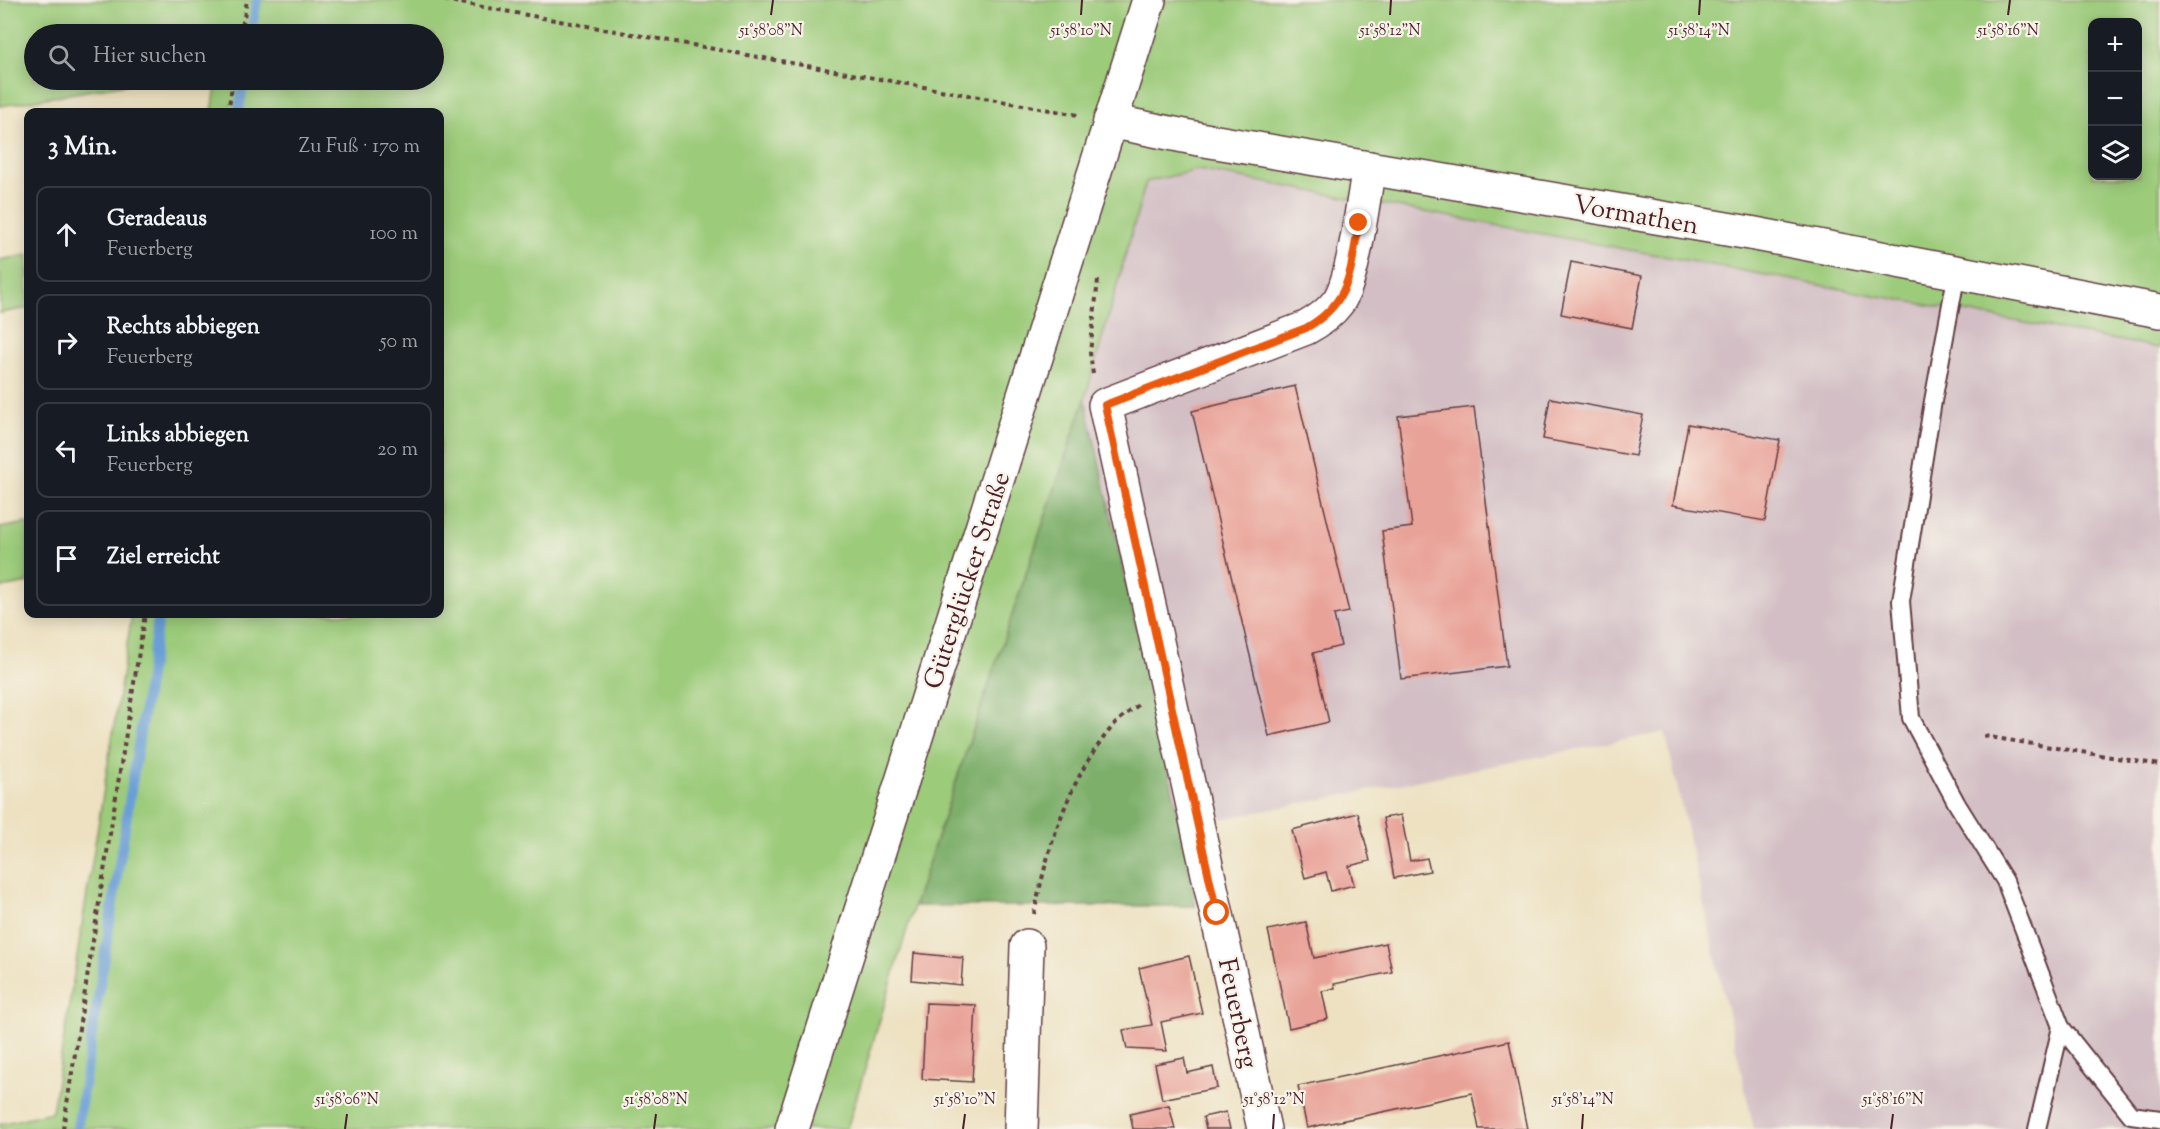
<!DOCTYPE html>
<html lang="de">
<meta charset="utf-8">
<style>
body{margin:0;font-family:"Sorts Mill Goudy",serif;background:#20242c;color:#f1f3f6}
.controls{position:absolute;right:18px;top:18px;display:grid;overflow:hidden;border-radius:12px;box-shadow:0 3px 15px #0003}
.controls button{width:54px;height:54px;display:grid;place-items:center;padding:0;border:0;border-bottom:2px solid #363941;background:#171b24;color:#f1f3f6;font:30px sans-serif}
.stop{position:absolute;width:18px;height:18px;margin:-14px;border:4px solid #ea580c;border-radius:50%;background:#fff}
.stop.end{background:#ea580c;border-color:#fff;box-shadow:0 2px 6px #0008}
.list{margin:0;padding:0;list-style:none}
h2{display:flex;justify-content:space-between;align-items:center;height:78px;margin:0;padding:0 24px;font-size:26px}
h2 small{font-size:20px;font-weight:400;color:#9ea1a6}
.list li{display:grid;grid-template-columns:39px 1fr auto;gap:18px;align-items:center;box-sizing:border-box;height:96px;margin:0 12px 12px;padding:0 12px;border:2px solid #363941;border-radius:12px}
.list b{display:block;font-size:22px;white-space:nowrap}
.list p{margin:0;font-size:20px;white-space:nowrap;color:#9ea1a6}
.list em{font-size:20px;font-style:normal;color:#9ea1a6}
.icon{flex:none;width:33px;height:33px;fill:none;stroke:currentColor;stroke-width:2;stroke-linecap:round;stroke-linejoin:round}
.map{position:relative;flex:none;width:2160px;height:1129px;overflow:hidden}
.search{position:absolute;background:#171b24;box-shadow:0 3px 15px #0003;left:24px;top:24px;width:420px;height:66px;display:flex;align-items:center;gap:15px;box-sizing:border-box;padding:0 21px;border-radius:33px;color:#9ea1a6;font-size:22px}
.panel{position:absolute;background:#171b24;box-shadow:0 3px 15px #0003;left:24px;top:108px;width:420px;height:510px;border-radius:12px}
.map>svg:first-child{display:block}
</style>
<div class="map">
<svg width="2160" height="1129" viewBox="0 0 2160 1129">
<rect width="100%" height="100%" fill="#f7f3e8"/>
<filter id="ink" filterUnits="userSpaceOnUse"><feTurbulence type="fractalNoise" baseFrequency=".0167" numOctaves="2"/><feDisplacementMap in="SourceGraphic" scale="12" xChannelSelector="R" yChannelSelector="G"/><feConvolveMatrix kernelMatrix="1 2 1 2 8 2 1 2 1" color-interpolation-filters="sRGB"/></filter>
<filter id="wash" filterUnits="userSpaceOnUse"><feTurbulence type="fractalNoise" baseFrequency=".008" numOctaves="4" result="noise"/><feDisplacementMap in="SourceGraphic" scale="24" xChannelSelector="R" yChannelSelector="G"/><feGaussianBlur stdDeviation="1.35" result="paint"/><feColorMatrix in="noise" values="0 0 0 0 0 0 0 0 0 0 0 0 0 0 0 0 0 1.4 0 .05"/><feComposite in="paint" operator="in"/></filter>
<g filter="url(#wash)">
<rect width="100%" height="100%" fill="#ede1c1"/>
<path fill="#d2bec4" d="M1198 170 2160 347V1129H1754L1665 732 1181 827 1085 399 1146 182Z"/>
<g fill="#9ccb7a" stroke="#737552" stroke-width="1.5" fill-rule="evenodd">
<path d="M0 0H2160V348L1198 170 1146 182 1085 399 914 906 847 1129H0V1124L52 1112 132 614H440V112H212L217 80H434V34H34V80H149L0 106ZM2092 22H2138V176H2092Z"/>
<path d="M28 255V308L0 313V260Z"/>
<path d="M28 523V583L0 588V528Z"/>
</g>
<path fill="#7daf6a" stroke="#64674a" stroke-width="1.5" d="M1085 399 1181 827 1196 906H914Z"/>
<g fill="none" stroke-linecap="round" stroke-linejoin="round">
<g stroke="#6b9ed6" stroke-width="10">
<path d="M251 34 257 0"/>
<path d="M239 112 244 80"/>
<path d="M77 1129 159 614"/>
</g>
</g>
<g id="blocks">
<g fill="#e9a298">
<path d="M1571 262 1642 276 1632 328 1561 314Z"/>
<path d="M1295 386 1349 612 1334 615 1341 646 1313 653 1329 722 1269 736 1192 411Z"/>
<path d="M1550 398 1643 415 1635 456 1543 439Z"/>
<path d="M1474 407 1507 666 1401 679 1382 531 1412 527 1398 416Z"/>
<path d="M1688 424 1780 440 1765 521 1673 505Z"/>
<path d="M1358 813 1370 861 1349 866 1354 885 1331 891 1326 872 1305 878 1292 830Z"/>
<path d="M1401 815 1410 861 1427 858 1430 871 1394 878 1383 818Z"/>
<path d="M1306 922 1314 958 1386 943 1392 972 1334 984 1335 988 1322 991 1328 1019 1289 1028 1268 930Z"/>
<path d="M914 953 963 958 961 985 912 980Z"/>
<path d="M1189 956 1202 1013 1161 1022 1167 1051 1127 1049 1123 1030 1152 1025 1139 968Z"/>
<path d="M926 1003 976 1005 972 1082 922 1079Z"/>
<path d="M1509 1041 1527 1129H1479L1472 1093 1307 1128 1298 1086Z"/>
<path d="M1184 1058 1187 1073 1213 1067 1217 1088 1162 1099 1155 1064Z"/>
<path d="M1169 1105 1175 1129H1133L1130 1114Z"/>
<path d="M1226 1112 1230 1129H1206L1203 1117Z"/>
</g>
</g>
</g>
<g filter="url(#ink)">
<use href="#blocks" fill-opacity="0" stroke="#623c42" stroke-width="1.5"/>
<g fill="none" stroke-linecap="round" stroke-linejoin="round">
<g stroke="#623c42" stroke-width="20">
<g id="lane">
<path d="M1957 272 1933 401 1901 601 1911 718 1957 804 2005 881 2061 1027 2131 1115 2160 1119"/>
<path d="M2037 1129 2061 1027"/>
</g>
</g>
<g stroke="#623c42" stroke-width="36">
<g id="street">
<path d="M1110 121 1199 139 1750 233 2160 311"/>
<path d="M1021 1129 1027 946"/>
<path d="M1264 1129 1105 405 1306 328C1319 321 1329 314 1338 302 1354 280 1363 198 1369 168"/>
</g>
</g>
<g stroke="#623c42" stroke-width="36">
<path id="secondary" d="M792 1129 1149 0"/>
</g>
<g stroke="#623c42" stroke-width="4" stroke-dasharray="4.5 4.5" stroke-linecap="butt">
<path d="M444 0 1078 115"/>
<path d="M241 34 247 0"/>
<path d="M228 112 233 80"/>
<path d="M1093 374 1090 353 1098 280"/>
<path d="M1984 736 2160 765"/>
<path d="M1034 914C1048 847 1068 779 1113 726 1120 718 1130 712 1138 705"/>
<path d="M63 1129 145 614"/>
</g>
<use href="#lane" stroke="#fff" stroke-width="16"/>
<use href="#street" stroke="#fff" stroke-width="33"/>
<use href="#secondary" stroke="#fff" stroke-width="33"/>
</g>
</g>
<g fill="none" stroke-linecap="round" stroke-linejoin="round" filter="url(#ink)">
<path stroke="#ea580c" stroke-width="8" d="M1217 913 1105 405 1306 328C1352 302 1350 270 1359 223"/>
</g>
<path fill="none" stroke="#4a1f2b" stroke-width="2" d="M771 15 773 0M1081 15 1082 0M1390 15 1391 0M1699 15 1700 0M2008 15 2010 0M345 1129 347 1114M654 1129 656 1114M963 1129 965 1114M1273 1129 1274 1114M1582 1129 1583 1114M1891 1129 1893 1114"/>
<g text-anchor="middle" stroke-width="4.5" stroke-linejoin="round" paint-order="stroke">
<g font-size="26" fill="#4a1f2b" stroke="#f7f3e8">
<text transform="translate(1636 214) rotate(10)" y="9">Vormathen</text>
<text transform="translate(966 580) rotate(-72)" y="9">Güterglücker Straße</text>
<text transform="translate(1239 1013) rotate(78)" y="9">Feuerberg</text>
</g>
</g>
<g font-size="15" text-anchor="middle" fill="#4a1f2b" stroke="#f7f3e8" stroke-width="4.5" stroke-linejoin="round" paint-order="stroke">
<text x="771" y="35">51°58'08"N</text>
<text x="1081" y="35">51°58'10"N</text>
<text x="1390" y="35">51°58'12"N</text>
<text x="1699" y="35">51°58'14"N</text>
<text x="2008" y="35">51°58'16"N</text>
<text x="347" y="1104">51°58'06"N</text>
<text x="656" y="1104">51°58'08"N</text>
<text x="965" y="1104">51°58'10"N</text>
<text x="1274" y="1104">51°58'12"N</text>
<text x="1583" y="1104">51°58'14"N</text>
<text x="1893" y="1104">51°58'16"N</text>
</g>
</svg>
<div class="controls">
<button>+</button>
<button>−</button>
<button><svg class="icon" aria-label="layers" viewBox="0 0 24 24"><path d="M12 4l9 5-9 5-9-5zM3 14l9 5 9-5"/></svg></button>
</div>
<div class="stop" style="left:1217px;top:913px"></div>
<div class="stop end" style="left:1359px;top:223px"></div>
<div class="search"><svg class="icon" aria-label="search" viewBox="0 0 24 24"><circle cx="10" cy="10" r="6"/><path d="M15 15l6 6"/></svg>Hier suchen</div>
<section class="panel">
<h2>3 Min.<small>Zu Fuß · 170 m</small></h2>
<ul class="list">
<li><svg class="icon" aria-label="ahead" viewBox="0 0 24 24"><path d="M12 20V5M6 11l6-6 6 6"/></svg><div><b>Geradeaus</b><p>Feuerberg</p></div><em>100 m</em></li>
<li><svg class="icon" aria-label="right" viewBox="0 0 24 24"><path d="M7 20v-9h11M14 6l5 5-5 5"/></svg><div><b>Rechts abbiegen</b><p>Feuerberg</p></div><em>50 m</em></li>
<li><svg class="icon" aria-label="left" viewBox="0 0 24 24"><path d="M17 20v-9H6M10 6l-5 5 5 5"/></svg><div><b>Links abbiegen</b><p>Feuerberg</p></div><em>20 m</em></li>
<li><svg class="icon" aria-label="arrive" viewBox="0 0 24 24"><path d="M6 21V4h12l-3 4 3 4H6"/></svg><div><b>Ziel erreicht</b></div></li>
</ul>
</section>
</div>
